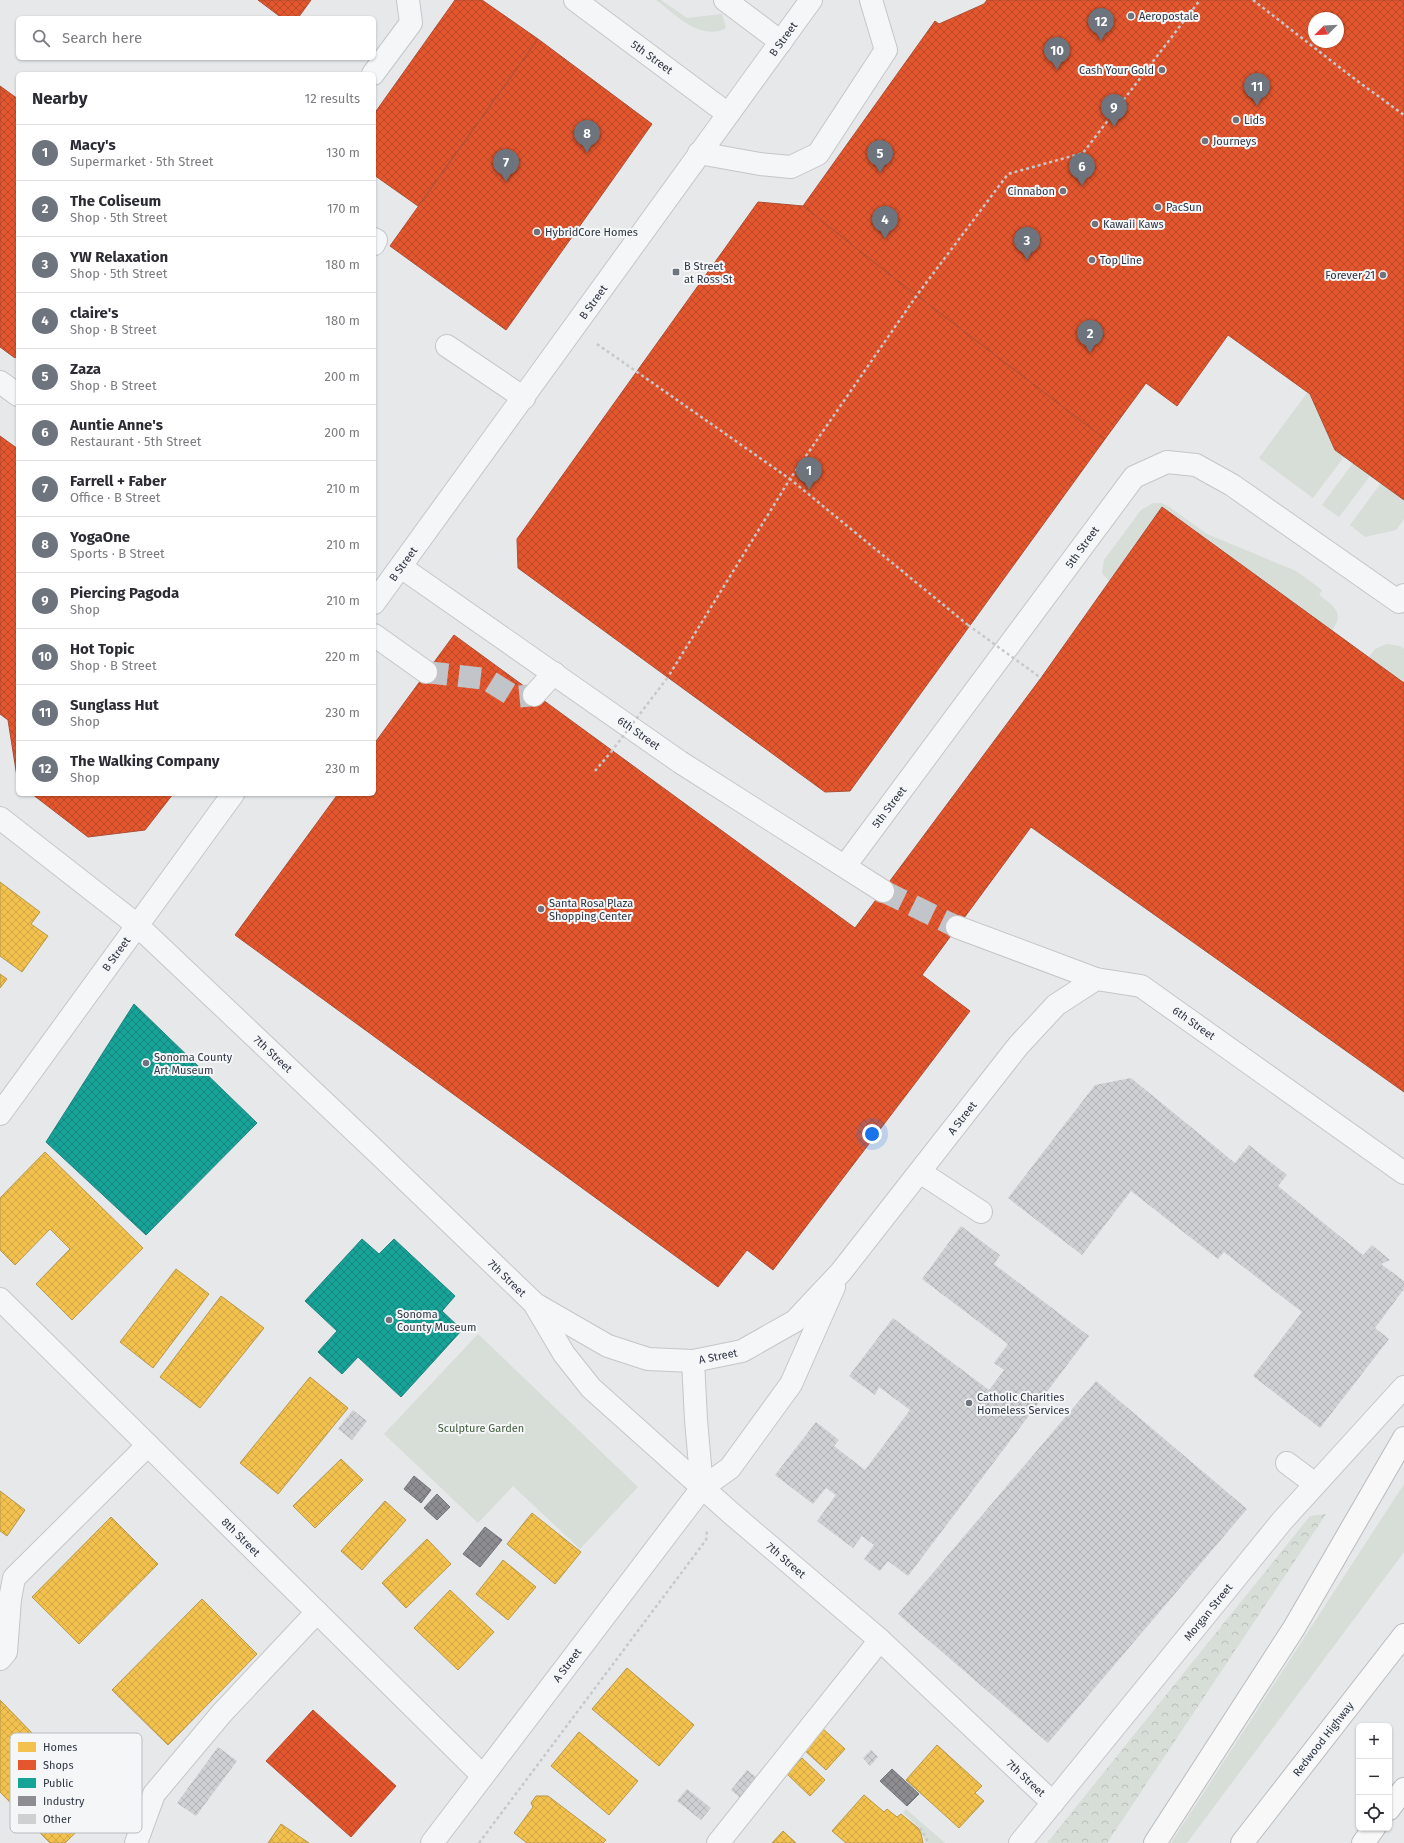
<!DOCTYPE html>
<meta charset="utf-8">
<style>
body{margin:0;font-family:"Fira Sans",sans-serif;background:#f2f2f3;color:#2b2b33}
.controls{position:absolute;right:12px;bottom:12px;display:grid;overflow:hidden;border-radius:6px;box-shadow:0 1px 3px #0004}
.controls button{width:36px;height:36px;display:grid;place-items:center;padding:0;border:0;border-bottom:1px solid #e1e1e2;background:#fff;color:#2b2b33;font:20px sans-serif}
.compass{position:absolute;left:1308px;top:12px;width:36px;height:36px;border-radius:50%;background:#fff;box-shadow:0 1px 3px #0004;rotate:246deg}
.you{position:absolute;left:872px;top:1134px;width:14px;height:14px;margin:-10px;border:3px solid #fff;border-radius:50%;background:#1a73e8;box-shadow:0 0 0 6px #1a73e833}
.badge{display:grid;place-items:center;width:26px;height:26px;border-radius:50%;background:#6e747d;color:#fff;font-size:13px;font-weight:700}
.pin{position:absolute;translate:-50% -33px;filter:drop-shadow(0 1px 2px #0008)}
.pin::after{content:'';position:absolute;top:21px;width:14px;height:12px;background:inherit;clip-path:polygon(0 0,100% 0,50% 100%)}
.list{margin:0;padding:0;list-style:none}
h2{display:flex;justify-content:space-between;align-items:center;height:52px;margin:0;padding:0 16px;font-size:17px}
h2 small{font-size:13px;font-weight:400;color:#7c7c81}
.list li{display:grid;grid-template-columns:26px 1fr auto;gap:12px;align-items:center;box-sizing:border-box;height:56px;padding:0 16px;border-top:1px solid #e1e1e2}
.list b{display:block;font-size:15px;white-space:nowrap}
.list p{margin:0;font-size:13px;white-space:nowrap;color:#7c7c81}
.list em{font-size:13px;font-style:normal;color:#7c7c81}
.icon{flex:none;width:22px;height:22px;fill:none;stroke:currentColor;stroke-width:2;stroke-linecap:round;stroke-linejoin:round}
.map{position:relative;flex:none;width:1404px;height:1843px;overflow:hidden}
.search{position:absolute;background:#fff;box-shadow:0 1px 3px #0004;left:16px;top:16px;width:360px;height:44px;display:flex;align-items:center;gap:10px;box-sizing:border-box;padding:0 14px;border-radius:6px;color:#7c7c81;font-size:15px}
.panel{position:absolute;background:#fff;box-shadow:0 1px 3px #0004;left:16px;top:72px;width:360px;height:724px;border-radius:6px}
.map>svg:first-child{display:block}
</style>
<div class="map">
<svg width="1404" height="1843" viewBox="0 0 1404 1843">
<defs>
<pattern id="forest-crowns" width="20" height="18" patternUnits="userSpaceOnUse"><rect width="20" height="18" fill="#d7ddd7"/><path d="M2 6a3 3 0 1 1 6 0M12 15a3 3 0 1 1 6 0" fill="none" stroke="#b9beba"/></pattern>
<pattern id="homes-cross-hatch" width="8" height="8" patternUnits="userSpaceOnUse"><rect width="8" height="8" fill="#f2c14e"/><path d="M0 0l8 8M0 8l8-8" fill="none" stroke="#d0a645"/></pattern>
<pattern id="shops-cross-hatch" width="8" height="8" patternUnits="userSpaceOnUse"><rect width="8" height="8" fill="#e4572e"/><path d="M0 0l8 8M0 8l8-8" fill="none" stroke="#b94929"/></pattern>
<pattern id="public-cross-hatch" width="8" height="8" patternUnits="userSpaceOnUse"><rect width="8" height="8" fill="#17a398"/><path d="M0 0l8 8M0 8l8-8" fill="none" stroke="#15867e"/></pattern>
<pattern id="industry-cross-hatch" width="8" height="8" patternUnits="userSpaceOnUse"><rect width="8" height="8" fill="#8d8d92"/><path d="M0 0l8 8M0 8l8-8" fill="none" stroke="#747479"/></pattern>
<pattern id="building-cross-hatch" width="8" height="8" patternUnits="userSpaceOnUse"><rect width="8" height="8" fill="#ced0d2"/><path d="M0 0l8 8M0 8l8-8" fill="none" stroke="#b1b3b6"/></pattern>
</defs>
<rect width="100%" height="100%" fill="#e6e8ea"/>
<g fill="#d7ddd7">
<path d="M656 0H661L687 18 722 14 726 28C701 42 675 14 656 0Z"/>
<path d="M1307 393 1310 394 1335 450 1344 457 1313 498 1259 458Z"/>
<path d="M1353 463 1370 476 1339 517 1322 505Z"/>
<path d="M1381 483 1404 500V519L1396 530 1365 537 1350 525Z"/>
<path d="M1153 503H1161L1168 506 1207 534 1296 571 1322 590 1319 595C1334 607 1345 611 1332 631L1162 507 1110 582 1102 573 1104 560 1141 510Z"/>
<path d="M1387 644 1400 646 1404 649V683L1369 657 1375 649Z"/>
<path d="M478 1334 638 1487 580 1549 513 1486 478 1523 384 1434Z"/>
<path d="M1404 1484V1552L1187 1843H1171Z"/>
<path d="M906 1809 945 1843H925C924 1829 912 1821 903 1813Z"/>
</g>
<path fill="url(#forest-crowns)" d="M1326 1514 1107 1843H1047L1310 1516Z"/>
<g fill="url(#homes-cross-hatch)" stroke="#b7974a">
<path d="M0 882 40 912 31 924 48 936 22 972 0 956Z"/>
<path d="M0 974 7 979 0 988Z"/>
<path d="M45 1152 143 1248 72 1320 36 1284 70 1249 50 1229 15 1265 0 1250V1198Z"/>
<path d="M176 1269 209 1294 153 1368 120 1342Z"/>
<path d="M221 1296 264 1328 200 1408 160 1377Z"/>
<path d="M310 1377 348 1408 278 1494 240 1463Z"/>
<path d="M341 1459 363 1480 315 1528 293 1506Z"/>
<path d="M0 1491 25 1510 7 1536 0 1531Z"/>
<path d="M385 1501 406 1520 362 1570 341 1551Z"/>
<path d="M532 1513 581 1552 555 1584 507 1544Z"/>
<path d="M111 1517 158 1564 79 1644 32 1597Z"/>
<path d="M427 1539 451 1564 406 1608 382 1583Z"/>
<path d="M503 1560 536 1587 508 1620 476 1594Z"/>
<path d="M450 1590 494 1632 458 1670 414 1628Z"/>
<path d="M202 1599 257 1654 168 1745 112 1690Z"/>
<path d="M627 1668 694 1725 659 1766 592 1709Z"/>
<path d="M0 1700 103 1806 65 1843H50L0 1792Z"/>
<path d="M821 1727 845 1749 826 1770 802 1748Z"/>
<path d="M579 1732 638 1781 609 1815 551 1766Z"/>
<path d="M937 1745 982 1786 975 1793 984 1801 959 1828 906 1780Z"/>
<path d="M802 1758 825 1780 810 1796 787 1774Z"/>
<path d="M864 1795 884 1812 887 1809 897 1817 901 1814 918 1828 921 1833 923 1843H846L832 1831Z"/>
<path d="M536 1796H548L606 1840 603 1843H527L514 1833 533 1807 531 1803Z"/>
<path d="M281 1824 309 1843H268Z"/>
<path d="M783 1831 796 1843H772Z"/>
</g>
<g fill="url(#shops-cross-hatch)" stroke="#ad4d34" fill-rule="evenodd">
<path d="M258 0H311L298 18H282Z"/>
<path d="M455 0H482L538 39 418 206 374 175V114Z"/>
<path d="M987 0H1404V500L1335 450 1310 394 1228 335 1177 406 1146 383 1105 439 890 275 803 206 935 21 939 24 984 4ZM1314 18H1338V42H1314Z"/>
<path d="M538 39 652 124 506 330 390 246Z"/>
<path d="M0 86 18 99V354L15 358 0 347Z"/>
<path d="M758 202 803 206 890 275 1105 439 850 791 825 792 518 568 517 539Z"/>
<path d="M0 436 18 449V783L8 720 0 714Z"/>
<path d="M1162 507 1404 683V1092L1031 827 922 975 970 1011 773 1270 747 1250 718 1287 235 935 338 794H374V744L454 635 855 928 1041 678Z"/>
<path d="M32 794H173L145 830 88 837Z"/>
<path d="M313 1710 396 1786 351 1837 266 1761Z"/>
</g>
<g fill="url(#public-cross-hatch)" stroke="#1e827e">
<path d="M134 1004 257 1123 146 1235 46 1142Z"/>
<path d="M362 1239 379 1254 394 1239 455 1296 442 1311 462 1330 401 1397 358 1357 342 1374 318 1352 337 1331 305 1301Z"/>
</g>
<g fill="url(#industry-cross-hatch)" stroke="#70737a">
<path d="M414 1476 431 1490 421 1503 404 1489Z"/>
<path d="M437 1494 450 1507 437 1520 424 1508Z"/>
<path d="M485 1527 502 1540 480 1567 463 1554Z"/>
<path d="M892 1769 919 1794 907 1806 880 1781Z"/>
</g>
<g fill="url(#building-cross-hatch)">
<path d="M1131 1078 1235 1163 1249 1145 1287 1175 1278 1186 1363 1255 1372 1245 1390 1260 1381 1264 1404 1281V1289L1375 1328 1389 1339 1320 1428 1253 1376 1302 1312 1224 1252 1218 1259 1131 1191 1082 1255 1008 1198 1095 1085Z"/>
<path d="M961 1226 1000 1255 994 1264 1089 1336 908 1576 888 1561 880 1571 864 1559 874 1545 862 1536 853 1548 817 1521 836 1495 826 1488 813 1504 775 1475 816 1422 839 1440 834 1446 865 1470 910 1410 879 1387 875 1395 849 1376 893 1318 989 1390 1004 1370 994 1363 1008 1344 922 1279Z"/>
<path d="M1096 1381 1247 1509 1048 1743 898 1614Z"/>
<path d="M353 1410 367 1421 352 1440 338 1429Z"/>
<path d="M218 1747 237 1761 196 1816 177 1803Z"/>
<path d="M871 1750 878 1757 870 1766 863 1758Z"/>
<path d="M747 1770 761 1781 745 1802 731 1790Z"/>
<path d="M687 1789 711 1808 701 1820 677 1801Z"/>
</g>
<g fill="none" stroke-linecap="round" stroke-linejoin="round">
<g stroke="#c1c4c8" stroke-width="22" stroke-dasharray="22 11" stroke-linecap="butt">
<path d="M426 672 486 679 515 697 534 695"/>
<path d="M883 891 957 927"/>
</g>
<g stroke="#c4c6c8" stroke-width="24">
<g id="minor">
<path d="M575 0 728 114"/>
<path d="M725 0 781 42"/>
<path d="M373 74 411 23 408 0"/>
<path d="M699 153 760 164 791 167 818 154 886 50 871 0"/>
<path d="M374 239 376 240 374 244"/>
<path d="M447 346 524 398"/>
<path d="M0 382 18 395"/>
<path d="M401 567 680 762 883 891"/>
<path d="M374 603 811 0"/>
<path d="M374 635 426 672"/>
<path d="M534 695 554 673"/>
<path d="M0 818 137 925 382 1157 535 1304 608 1346 648 1359 693 1361 742 1351 795 1321 841 1272 1018 1046 1056 1005 1096 979"/>
<path d="M845 866 1134 477 1167 462 1196 465 1232 485 1399 602 1404 595"/>
<path d="M957 927 1096 979 1141 986 1404 1173"/>
<path d="M0 1114 233 794"/>
<path d="M920 1172 981 1212"/>
<path d="M0 1299 483 1776"/>
<path d="M535 1305 564 1354 591 1388 732 1514 880 1640 1053 1803"/>
<path d="M693 1361 696 1420 702 1488"/>
<path d="M1287 1463 1315 1484"/>
<path d="M0 1659 6 1652 10 1599 14 1578 148 1445"/>
<path d="M136 1843 154 1794 222 1713 317 1612"/>
<path d="M432 1843 702 1488 730 1468 791 1384 834 1287"/>
<path d="M718 1843 880 1640"/>
<path d="M1020 1843 1282 1521 1404 1387"/>
</g>
</g>
<g stroke="#b9bbbe" stroke-width="24">
<g id="highway">
<path d="M1389 1809 1404 1789"/>
<path d="M1155 1843 1294 1628 1404 1438"/>
<path d="M1242 1843 1404 1635"/>
<path d="M1363 1843 1374 1828"/>
</g>
</g>
<g stroke="#c6c8ca" stroke-width="2.5" stroke-dasharray="3 3" stroke-linecap="butt">
<path d="M1253 0 1352 77 1404 115"/>
<path d="M597 344 790 479 668 677"/>
<path d="M968 625 790 479 917 295 1008 174 1083 153 1200 0"/>
<path d="M595 771 611 752"/>
<path d="M920 1828 929 1843"/>
<path d="M479 1843 706 1540 707 1530"/>
</g>
<use href="#minor" stroke="#f5f6f7" stroke-width="22"/>
<use href="#highway" stroke="#f8f8f8" stroke-width="22"/>
<g stroke="#c6c8ca" stroke-width="2.5" stroke-dasharray="3 3" stroke-linecap="butt">
<path d="M968 625 1041 678"/>
<path d="M611 752 668 677"/>
</g>
</g>
<g fill="#6e747d" stroke="#f4f6f8" stroke-width="1.5">
<circle cx="1131" cy="16" r="4"/>
<circle cx="1162" cy="70" r="4"/>
<circle cx="1236" cy="120" r="4"/>
<circle cx="1205" cy="141" r="4"/>
<circle cx="1063" cy="191" r="4"/>
<circle cx="1158" cy="207" r="4"/>
<circle cx="1095" cy="224" r="4"/>
<circle cx="537" cy="232" r="4"/>
<circle cx="1092" cy="260" r="4"/>
<rect x="672" y="268" width="8" height="8" rx="2"/>
<circle cx="1383" cy="275" r="4"/>
<circle cx="541" cy="909" r="4"/>
<circle cx="146" cy="1063" r="4"/>
<circle cx="389" cy="1320" r="4"/>
<circle cx="969" cy="1403" r="4"/>
</g>
<g text-anchor="middle" stroke-width="4" stroke-linejoin="round" paint-order="stroke">
<g font-size="11" fill="#2e3542" stroke="#f4f6f8" text-anchor="start">
<text x="1139" y="20">Aeropostale</text>
<text x="1154" y="74" text-anchor="end">Cash Your Gold</text>
<text x="1244" y="124">Lids</text>
<text x="1213" y="145">Journeys</text>
<text x="1055" y="195" text-anchor="end">Cinnabon</text>
<text x="1166" y="211">PacSun</text>
<text x="1103" y="228">Kawaii Kaws</text>
<text x="545" y="236">HybridCore Homes</text>
<text x="1100" y="264">Top Line</text>
<text x="684" y="270">B Street<tspan x="684" dy="13">at Ross St</tspan></text>
<text x="1375" y="279" text-anchor="end">Forever 21</text>
<text x="549" y="907">Santa Rosa Plaza<tspan x="549" dy="13">Shopping Center</tspan></text>
<text x="154" y="1061">Sonoma County<tspan x="154" dy="13">Art Museum</tspan></text>
<text x="397" y="1318">Sonoma<tspan x="397" dy="13">County Museum</tspan></text>
<text x="977" y="1401">Catholic Charities<tspan x="977" dy="13">Homeless Services</tspan></text>
</g>
<g font-size="11" fill="#2e3542" stroke="#f4f6f8">
<text transform="translate(783 39) rotate(-54)" y="4">B Street</text>
<text transform="translate(652 57) rotate(36)" y="4">5th Street</text>
<text transform="translate(593 302) rotate(-54)" y="4">B Street</text>
<text transform="translate(1082 547) rotate(-54)" y="4">5th Street</text>
<text transform="translate(403 564) rotate(-54)" y="4">B Street</text>
<text transform="translate(639 733) rotate(35)" y="4">6th Street</text>
<text transform="translate(889 807) rotate(-53)" y="4">5th Street</text>
<text transform="translate(116 954) rotate(-54)" y="4">B Street</text>
<text transform="translate(1194 1023) rotate(35)" y="4">6th Street</text>
<text transform="translate(273 1054) rotate(43)" y="4">7th Street</text>
<text transform="translate(962 1118) rotate(-52)" y="4">A Street</text>
<text transform="translate(507 1278) rotate(44)" y="4">7th Street</text>
<text transform="translate(718 1356) rotate(-11)" y="4">A Street</text>
<text transform="translate(241 1537) rotate(45)" y="4">8th Street</text>
<text transform="translate(786 1560) rotate(41)" y="4">7th Street</text>
<text transform="translate(1208 1612) rotate(-51)" y="4">Morgan Street</text>
<text transform="translate(567 1665) rotate(-53)" y="4">A Street</text>
<text transform="translate(1323 1739) rotate(-52)" y="4">Redwood Highway</text>
<text transform="translate(1026 1778) rotate(43)" y="4">7th Street</text>
</g>
<g font-size="11" fill="#435c3d" stroke="#f4f6f8">
<text x="481" y="1432">Sculpture Garden</text>
</g>
</g>
<rect x="10" y="1733" width="132" height="100" rx="6" fill="#f4f6f8" stroke="#b9bcc1" stroke-width="1"/>
<rect x="18" y="1742" width="18" height="10" fill="#f2c14e"/>
<rect x="18" y="1760" width="18" height="10" fill="#e4572e"/>
<rect x="18" y="1778" width="18" height="10" fill="#17a398"/>
<rect x="18" y="1796" width="18" height="10" fill="#8d8d92"/>
<rect x="18" y="1814" width="18" height="10" fill="#ced0d2"/>
<g font-size="11" fill="#2e3542">
<text x="43" y="1751">Homes</text>
<text x="43" y="1769">Shops</text>
<text x="43" y="1787">Public</text>
<text x="43" y="1805">Industry</text>
<text x="43" y="1823">Other</text>
</g>
</svg>
<div class="controls">
<button>+</button>
<button>−</button>
<button><svg class="icon" aria-label="locate" viewBox="0 0 24 24"><circle cx="12" cy="12" r="6"/><path d="M12 2v4M12 18v4M2 12h4M18 12h4"/></svg></button>
</div>
<svg class="compass" viewBox="-18 -18 36 36"><path d="M0-13l5 13h-10z" fill="#e53935"/><path d="M0 13l5-13h-10z" fill="#7c7c81"/></svg>
<div class="you"></div>
<div class="pin badge" style="left:809px;top:490px">1</div>
<div class="pin badge" style="left:1090px;top:353px">2</div>
<div class="pin badge" style="left:1027px;top:260px">3</div>
<div class="pin badge" style="left:885px;top:239px">4</div>
<div class="pin badge" style="left:880px;top:173px">5</div>
<div class="pin badge" style="left:1082px;top:186px">6</div>
<div class="pin badge" style="left:506px;top:182px">7</div>
<div class="pin badge" style="left:587px;top:153px">8</div>
<div class="pin badge" style="left:1114px;top:127px">9</div>
<div class="pin badge" style="left:1057px;top:70px">10</div>
<div class="pin badge" style="left:1257px;top:106px">11</div>
<div class="pin badge" style="left:1101px;top:41px">12</div>
<div class="search"><svg class="icon" aria-label="search" viewBox="0 0 24 24"><circle cx="10" cy="10" r="6"/><path d="M15 15l6 6"/></svg>Search here</div>
<section class="panel">
<h2>Nearby<small>12 results</small></h2>
<ul class="list">
<li><span class="badge">1</span><div><b>Macy's</b><p>Supermarket · 5th Street</p></div><em>130 m</em></li>
<li><span class="badge">2</span><div><b>The Coliseum</b><p>Shop · 5th Street</p></div><em>170 m</em></li>
<li><span class="badge">3</span><div><b>YW Relaxation</b><p>Shop · 5th Street</p></div><em>180 m</em></li>
<li><span class="badge">4</span><div><b>claire's</b><p>Shop · B Street</p></div><em>180 m</em></li>
<li><span class="badge">5</span><div><b>Zaza</b><p>Shop · B Street</p></div><em>200 m</em></li>
<li><span class="badge">6</span><div><b>Auntie Anne's</b><p>Restaurant · 5th Street</p></div><em>200 m</em></li>
<li><span class="badge">7</span><div><b>Farrell + Faber</b><p>Office · B Street</p></div><em>210 m</em></li>
<li><span class="badge">8</span><div><b>YogaOne</b><p>Sports · B Street</p></div><em>210 m</em></li>
<li><span class="badge">9</span><div><b>Piercing Pagoda</b><p>Shop</p></div><em>210 m</em></li>
<li><span class="badge">10</span><div><b>Hot Topic</b><p>Shop · B Street</p></div><em>220 m</em></li>
<li><span class="badge">11</span><div><b>Sunglass Hut</b><p>Shop</p></div><em>230 m</em></li>
<li><span class="badge">12</span><div><b>The Walking Company</b><p>Shop</p></div><em>230 m</em></li>
</ul>
</section>
</div>
